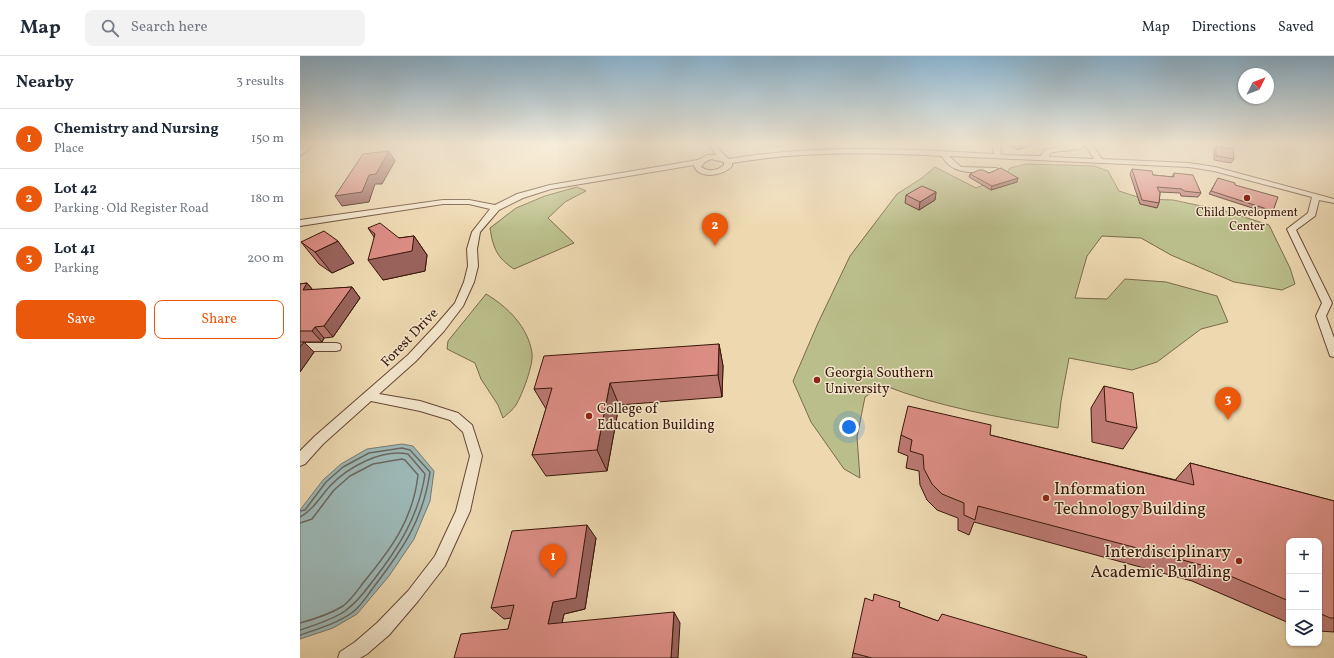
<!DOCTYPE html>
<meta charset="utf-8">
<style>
body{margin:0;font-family:Vollkorn,serif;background:#f2f2f3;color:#1f2937}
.controls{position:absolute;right:12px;bottom:12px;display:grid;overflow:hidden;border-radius:8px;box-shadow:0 1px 3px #0004}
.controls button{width:36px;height:36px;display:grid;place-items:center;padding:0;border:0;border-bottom:1px solid #e0e1e3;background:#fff;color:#1f2937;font:20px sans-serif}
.compass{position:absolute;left:938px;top:12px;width:36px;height:36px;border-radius:50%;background:#fff;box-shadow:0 1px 3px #0004;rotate:48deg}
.you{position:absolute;left:549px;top:371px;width:14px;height:14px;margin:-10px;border:3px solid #fff;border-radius:50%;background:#1a73e8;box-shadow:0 0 0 6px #1a73e833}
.badge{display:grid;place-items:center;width:26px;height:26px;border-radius:50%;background:#ea580c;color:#fff;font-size:13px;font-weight:700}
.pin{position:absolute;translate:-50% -33px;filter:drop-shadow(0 1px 2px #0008)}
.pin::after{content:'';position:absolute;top:21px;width:14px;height:12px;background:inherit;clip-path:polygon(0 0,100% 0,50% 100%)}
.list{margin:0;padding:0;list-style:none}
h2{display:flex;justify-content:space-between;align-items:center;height:52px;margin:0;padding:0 16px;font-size:17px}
h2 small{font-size:13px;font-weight:400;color:#747a83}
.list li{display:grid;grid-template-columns:26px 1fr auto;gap:12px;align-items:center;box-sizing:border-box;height:60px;padding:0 16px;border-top:1px solid #e0e1e3}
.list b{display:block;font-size:15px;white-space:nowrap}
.list p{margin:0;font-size:13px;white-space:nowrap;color:#747a83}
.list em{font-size:13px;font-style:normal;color:#747a83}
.actions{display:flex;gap:8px;padding:12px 16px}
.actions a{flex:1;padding:9px 0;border:1px solid #ea580c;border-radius:8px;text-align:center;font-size:14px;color:#ea580c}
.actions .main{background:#ea580c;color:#fff}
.icon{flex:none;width:22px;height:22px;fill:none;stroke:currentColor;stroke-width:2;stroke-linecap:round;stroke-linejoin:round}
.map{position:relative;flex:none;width:1034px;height:602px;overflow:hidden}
header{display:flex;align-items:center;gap:24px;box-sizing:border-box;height:56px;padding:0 20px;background:#fff;border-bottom:1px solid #e0e1e3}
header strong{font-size:19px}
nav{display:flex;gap:22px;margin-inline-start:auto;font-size:14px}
.search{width:280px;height:36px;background:#f2f2f3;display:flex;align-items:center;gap:10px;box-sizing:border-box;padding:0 14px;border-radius:8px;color:#747a83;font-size:15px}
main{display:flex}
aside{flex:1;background:#fff}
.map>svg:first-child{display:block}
</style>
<header>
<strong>Map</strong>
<div class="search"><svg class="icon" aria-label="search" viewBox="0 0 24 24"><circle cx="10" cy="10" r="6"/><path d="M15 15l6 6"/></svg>Search here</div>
<nav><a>Map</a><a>Directions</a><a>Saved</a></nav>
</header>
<main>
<aside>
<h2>Nearby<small>3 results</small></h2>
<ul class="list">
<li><span class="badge">1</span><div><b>Chemistry and Nursing</b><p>Place</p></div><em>150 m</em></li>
<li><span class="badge">2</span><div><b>Lot 42</b><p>Parking · Old Register Road</p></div><em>180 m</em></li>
<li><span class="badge">3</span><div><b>Lot 41</b><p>Parking</p></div><em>200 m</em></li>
</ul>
<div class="actions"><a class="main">Save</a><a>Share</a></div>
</aside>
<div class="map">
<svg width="1034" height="602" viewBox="0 0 1034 602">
<rect width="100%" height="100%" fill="#edd8b0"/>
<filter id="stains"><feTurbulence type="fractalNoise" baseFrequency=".005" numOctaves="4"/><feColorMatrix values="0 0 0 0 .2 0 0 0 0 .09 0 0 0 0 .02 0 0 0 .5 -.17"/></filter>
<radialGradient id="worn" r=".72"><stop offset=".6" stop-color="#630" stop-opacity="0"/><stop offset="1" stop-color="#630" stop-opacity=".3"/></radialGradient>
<g fill="#babe8a" stroke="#7a6a4a">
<path d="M726 108 794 110 808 115 819 135 844 143 873 144 925 155 969 169 990 212 995 228 982 234 934 226 871 199 841 182 802 180 787 200 775 242 807 243 825 223 866 226 917 240 928 266 901 273 857 306 832 314 769 302 761 345 758 372C699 361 638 351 583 329L565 341 557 381 560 422 544 413 511 366 493 325 518 267 550 200 597 138 622 122 635 111 676 132 705 120 710 112Z"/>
<path d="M277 131 286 135 265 146 248 162 274 187 214 213C197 202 193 192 190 172L216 152 245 140Z"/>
<path d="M186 238C208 251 228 271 232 297 234 308 222 339 216 349 213 354 207 358 203 362L198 349 181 323 175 307 147 293 148 285Z"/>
</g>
<path fill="#9db8b6" stroke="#757871" d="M102 388 113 390 134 415 130 445 114 483 89 520 57 558 33 572 0 583V454L23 424 41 408 67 393Z"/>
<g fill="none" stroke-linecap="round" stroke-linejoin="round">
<g stroke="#6b6860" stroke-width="1.5">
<path d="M0 455 5 454 26 426 43 411 69 397 102 392 110 394 130 416C123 465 102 494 73 532 67 540 61 550 53 556 38 567 18 573 0 579"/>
<path d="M0 461C13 454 20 441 30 430 48 411 81 393 108 398L125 418C119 460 98 493 72 526 64 537 56 547 45 555 32 564 15 569 0 574"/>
<path d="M0 467 12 463 34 434 50 420 73 408 102 403 105 404 118 419C113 464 91 493 63 527 57 535 51 544 43 550 30 558 15 563 0 567"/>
</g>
<g stroke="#664733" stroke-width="2">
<g id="minor">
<path d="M8 87H15L0 100V94Z"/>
<path d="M408 87H415L422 97 429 103C517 88 605 93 694 98L692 87H700L701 99 741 100 744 94C760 90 776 87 791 87L802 103 889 107 915 111 1034 143V147L1019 144 1015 160 996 174 1032 247 1026 260 1034 282V301L1030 300 1029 297 1016 260 1022 247 987 173 1008 157 1012 141 914 115 889 111 649 100 661 111 696 112 700 114 696 116C676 116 652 120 642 100 571 96 502 95 432 107V110C424 120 397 124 394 109L251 133 223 142 199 154 180 176 177 193 178 210 174 226 163 250 144 275 116 305 79 338 120 345 158 357 172 369 182 400 170 455 145 510 118 545 89 579 67 598 60 602H38L40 596 55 586 77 567 108 535 135 500 156 455 170 400 163 376 150 364 120 355 71 345 23 388 5 408 0 410V395L15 380 108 299 136 269 155 247 164 226 168 210 167 193 172 176 190 153 169 148H143L0 170V164L143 144H169L195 149 217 138 250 129 398 104 407 99H416ZM786 90 794 103 749 101 750 97C760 94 779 95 786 90ZM411 103 424 106V109C417 115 409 116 401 111L405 106Z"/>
<path d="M0 287H36L40 288 41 291 40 294 36 295H0Z"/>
</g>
</g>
<use href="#minor" fill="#f3e6cc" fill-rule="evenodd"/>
</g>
<g fill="#bc7972" stroke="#391709">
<path d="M456 87H483L480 91Z"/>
<path d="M706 87H737L718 94Z"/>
<path d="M916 90 934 103 931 107 914 104V93Z"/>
<path d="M832 113 853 119 872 121 874 117 901 137 898 141 881 140 880 137 860 136 859 147 857 152 840 148 830 118Z"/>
<path d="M689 117 718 122 717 126 691 134 669 121 670 118Z"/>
<path d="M918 122 935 129 973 155 971 158 909 138Z"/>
<path d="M636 136 635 144 619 154 605 147 606 139Z"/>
<path d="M68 172 99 182 114 180 127 199 125 215 83 224 74 181Z"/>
<path d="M1 186 54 207 32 217 19 208Z"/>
<path d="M7 227 13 234 52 231 60 242 33 281 24 282 22 286H3L14 296 0 316V228Z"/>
<path d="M419 288 423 310 422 341 319 349 307 415 246 420 232 399 246 353 234 333Z"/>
<path d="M804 330 837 372 823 393 792 386 791 352Z"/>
<path d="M601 379H690L876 424V423L890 407 1034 445V576L1019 575V485H989V567L892 525 674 466 669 479 658 474V462L637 454 627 444 620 429 619 415 606 412 608 400 598 396Z"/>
<path d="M296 482 285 553 264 558 262 567H380L208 573 211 562 204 563 191 552Z"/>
<path d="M573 545 599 551 638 565 787 602H552L553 597Z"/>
</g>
<g fill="#99635c" stroke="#391709">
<path d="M480 87H483L480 91Z"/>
<path d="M728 87H737L718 94 719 90Z"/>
<path d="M89 95 95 105 82 128H75L69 146 42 150 35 140Z"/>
<path d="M718 122 717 126 691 134 692 130Z"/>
<path d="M636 136 635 144 619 154 620 146Z"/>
<path d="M114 180 127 199 125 215 83 224 68 204Z"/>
<path d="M38 185 54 207 32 217 15 196Z"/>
<path d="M7 227 16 238 3 234Z"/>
<path d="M52 231 60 242 33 281 24 270Z"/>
<path d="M15 271 24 282 22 286 12 275Z"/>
<path d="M4 286 14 296 0 316V291Z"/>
<path d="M419 288 423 310 422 341 418 319Z"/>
<path d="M310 327 319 349 307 415 297 394Z"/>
<path d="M287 469 296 482 285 553 264 558 259 579 248 568 253 546Z"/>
<path d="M374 556 380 567 378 602H371Z"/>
</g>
<g fill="#db8d84" stroke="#391709">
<path d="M713 87H728L719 90Z"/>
<path d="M916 90 933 93 934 103 916 100Z"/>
<path d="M89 95 76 118 69 119 62 136 35 140 63 98Z"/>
<path d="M701 112 718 122 692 130 670 118 679 114H683L689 117Z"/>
<path d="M832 113 852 115 853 119 874 121V117L893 119 901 137 884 135 882 133 857 131 860 137 859 147 842 144Z"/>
<path d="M918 122 935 127V129L978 141 973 155 911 135Z"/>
<path d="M622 130 636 136 620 146 606 139Z"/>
<path d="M80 167 99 182 114 180 112 195 68 204 75 178 68 172Z"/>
<path d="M24 175 38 185 15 196 1 186Z"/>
<path d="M7 227 3 234 52 231 24 270 15 271 12 275H0V228Z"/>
<path d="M0 286H4L0 291Z"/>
<path d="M419 288 418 319 310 327 297 394 232 399 252 332 234 333 244 300Z"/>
<path d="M804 330 833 337 837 372 806 365Z"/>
<path d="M608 350 691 369 690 379 894 429 890 407 1034 445V562H1030L1019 557V485H989V545L909 511 678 450 675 464 664 459V447L642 438 632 428 624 413 623 399 610 395 612 384 601 379Z"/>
<path d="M287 469 276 542 253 546 248 568 374 556 371 602H154L161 578 208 573 214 549 191 552 212 475Z"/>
<path d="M574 538 600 546 599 551 638 565 642 558 786 600 787 602H572L553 597 565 542 573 545Z"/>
</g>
<linearGradient id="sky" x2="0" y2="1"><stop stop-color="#8ab6d4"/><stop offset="0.51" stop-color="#f7eddb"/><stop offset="1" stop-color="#f7eddb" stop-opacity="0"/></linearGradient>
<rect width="1034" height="172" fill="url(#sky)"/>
<g fill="#8f2418" stroke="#f3e6cc" stroke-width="1.5">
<circle cx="947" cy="142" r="4"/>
<circle cx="517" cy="324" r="4"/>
<circle cx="289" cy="360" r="4"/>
<circle cx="746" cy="442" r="4"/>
<circle cx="939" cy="505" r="4"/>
</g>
<g text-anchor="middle" stroke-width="3" stroke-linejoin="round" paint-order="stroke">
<g font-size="12" fill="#391709" stroke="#f3e6cc">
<text x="947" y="160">Child Development<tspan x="947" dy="14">Center</tspan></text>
</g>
<g font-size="14" fill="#391709" stroke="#f3e6cc">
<text transform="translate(109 281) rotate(-46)" y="5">Forest Drive</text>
</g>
<g font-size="14" fill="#391709" stroke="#f3e6cc" text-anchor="start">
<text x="525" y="321">Georgia Southern<tspan x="525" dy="16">University</tspan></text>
<text x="297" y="357">College of<tspan x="297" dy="16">Education Building</tspan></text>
</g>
<g font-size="17" fill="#391709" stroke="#f3e6cc" text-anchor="start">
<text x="754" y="438">Information<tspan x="754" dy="20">Technology Building</tspan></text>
<text x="931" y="501" text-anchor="end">Interdisciplinary<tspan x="931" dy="20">Academic Building</tspan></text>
</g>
</g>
<rect width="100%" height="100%" filter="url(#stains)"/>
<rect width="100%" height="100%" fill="url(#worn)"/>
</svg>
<div class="controls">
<button>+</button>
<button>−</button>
<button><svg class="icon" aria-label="layers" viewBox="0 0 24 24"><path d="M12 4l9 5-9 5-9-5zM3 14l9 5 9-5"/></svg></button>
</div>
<svg class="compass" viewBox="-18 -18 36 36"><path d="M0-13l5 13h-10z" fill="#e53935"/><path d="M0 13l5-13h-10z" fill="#747a83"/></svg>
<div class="you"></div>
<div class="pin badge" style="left:253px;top:521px">1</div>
<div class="pin badge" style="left:415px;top:190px">2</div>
<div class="pin badge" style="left:928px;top:364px">3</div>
</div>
</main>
